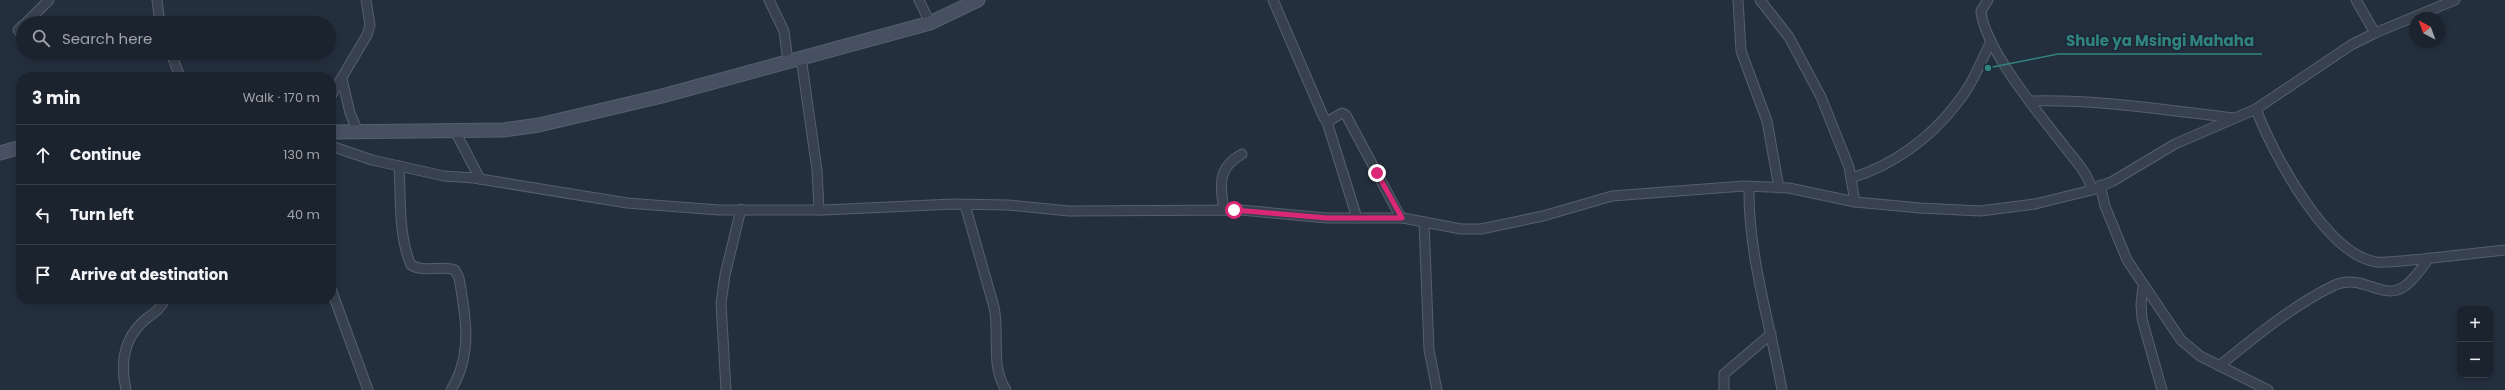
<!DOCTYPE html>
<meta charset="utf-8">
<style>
body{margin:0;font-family:Poppins,sans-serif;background:#242b36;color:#f1f3f6}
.controls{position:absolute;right:12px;bottom:12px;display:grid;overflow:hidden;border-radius:8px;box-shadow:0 2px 6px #0003}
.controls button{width:36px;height:36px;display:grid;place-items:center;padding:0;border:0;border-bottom:1px solid #39404a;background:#1b232e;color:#f1f3f6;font:20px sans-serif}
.compass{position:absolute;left:2409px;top:12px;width:36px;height:36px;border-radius:50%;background:#1b232e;box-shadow:0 2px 6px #0003;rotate:319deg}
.stop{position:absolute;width:12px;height:12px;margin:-9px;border:3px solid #db2777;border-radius:50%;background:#fff}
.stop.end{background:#db2777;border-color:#fff;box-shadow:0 1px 4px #0008}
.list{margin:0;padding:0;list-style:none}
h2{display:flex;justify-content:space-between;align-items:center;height:52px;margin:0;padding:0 16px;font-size:17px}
h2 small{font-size:13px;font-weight:400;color:#a0a4aa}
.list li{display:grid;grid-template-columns:26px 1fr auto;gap:12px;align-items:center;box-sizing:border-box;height:60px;padding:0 16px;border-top:1px solid #39404a}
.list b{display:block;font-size:15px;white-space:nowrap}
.list em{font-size:13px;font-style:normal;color:#a0a4aa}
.icon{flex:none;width:22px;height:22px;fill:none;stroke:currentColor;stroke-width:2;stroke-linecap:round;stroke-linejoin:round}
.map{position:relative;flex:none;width:2505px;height:390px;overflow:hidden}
.search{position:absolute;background:#1b232e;box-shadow:0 2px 6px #0003;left:16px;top:16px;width:320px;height:44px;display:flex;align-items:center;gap:10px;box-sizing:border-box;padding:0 14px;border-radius:22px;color:#a0a4aa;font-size:15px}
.panel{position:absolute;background:#1b232e;box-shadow:0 2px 6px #0003;left:16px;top:72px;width:320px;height:232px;border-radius:16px}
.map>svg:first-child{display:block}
</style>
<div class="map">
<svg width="2505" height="390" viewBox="0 0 2505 390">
<rect width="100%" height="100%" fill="#242f3e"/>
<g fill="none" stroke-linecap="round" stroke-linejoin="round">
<g stroke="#565f6c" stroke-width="11">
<g id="minor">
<path d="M157 0 160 23"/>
<path d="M769 0 784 31 788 61"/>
<path d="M919 0 930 23"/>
<path d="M1273 0 1324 118 1327 122 1342 113 1346 115 1401 218"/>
<path d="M1738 0 1741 51 1767 121 1779 188"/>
<path d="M1760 0 1789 37 1821 97 1849 167 1855 202"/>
<path d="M1988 0 1981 11C1984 48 2040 115 2064 146 2074 159 2088 173 2092 190"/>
<path d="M2356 0 2375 33"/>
<path d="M26 23 49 0"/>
<path d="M18 30 23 25"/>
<path d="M171 53 180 77"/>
<path d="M801 57 817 170 819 210"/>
<path d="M342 79 350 113 358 132"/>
<path d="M331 96 367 35 370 25 366 0"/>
<path d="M2029 101C2099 99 2166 110 2234 118"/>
<path d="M2256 109C2272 152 2327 256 2377 262 2392 263 2409 260 2423 259 2450 256 2478 253 2505 250"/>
<path d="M1327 122 1357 218"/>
<path d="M455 131 480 179"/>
<path d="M331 146 372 160 444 176 474 178 627 203 719 210H824L953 204 1008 205 1069 211 1241 210 1327 218H1403L1461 229H1481L1543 216 1612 196 1744 186 1789 188 1855 202 1920 208 1980 211 2035 204 2092 190 2113 181 2175 144 2256 109 2351 45 2375 33 2455 0"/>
<path d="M399 166C401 198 398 235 411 265 424 273 440 265 455 270L459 278C466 317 473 354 451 390"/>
<path d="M1851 178C1892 166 1931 138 1957 103 1972 85 1981 62 1991 41"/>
<path d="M2100 185 2105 206 2127 260 2181 340 2200 356 2268 390"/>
<path d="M1749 187C1748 256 1770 322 1782 390"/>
<path d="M965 205 994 307C1000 334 990 366 1006 390"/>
<path d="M1224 210C1220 185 1217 168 1242 154"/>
<path d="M1424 222 1429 350 1437 390"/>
<path d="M2143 287 2141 304 2142 319 2162 390"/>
<path d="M331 289 368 390"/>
<path d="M2219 366C2255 337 2293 305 2335 285 2363 273 2383 302 2405 286 2415 279 2422 268 2429 258"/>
<path d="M126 390C120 363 123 338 146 319 154 313 161 309 165 299"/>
<path d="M726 390 721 303 725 275 741 209"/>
<path d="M1724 390V374L1771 334"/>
</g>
</g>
<g stroke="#565f6c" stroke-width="15">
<g id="secondary">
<path d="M331 132 503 130 539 125 662 96 930 23 978 0"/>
<path d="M0 153 21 147"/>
</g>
</g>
<use href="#minor" stroke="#38414e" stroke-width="9"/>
<use href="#secondary" stroke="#465061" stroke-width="13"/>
</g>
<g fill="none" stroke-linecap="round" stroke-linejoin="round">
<path stroke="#db2777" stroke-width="5" d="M1234 210 1327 218H1402L1377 173"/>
</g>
<path fill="none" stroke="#308480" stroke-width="1.5" d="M1988 68L2058 54H2262"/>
<circle fill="#308480" stroke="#1d2633" stroke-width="1.5" cx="1988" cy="68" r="4"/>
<g font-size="15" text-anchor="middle" font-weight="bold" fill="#308480" stroke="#1d2633" stroke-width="3" stroke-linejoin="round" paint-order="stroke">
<text x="2160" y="46">Shule ya Msingi Mahaha</text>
</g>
</svg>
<div class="controls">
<button>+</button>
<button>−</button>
</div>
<svg class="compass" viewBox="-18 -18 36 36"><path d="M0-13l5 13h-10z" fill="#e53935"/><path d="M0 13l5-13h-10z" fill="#a0a4aa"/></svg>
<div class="stop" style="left:1234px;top:210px"></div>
<div class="stop end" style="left:1377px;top:173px"></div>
<div class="search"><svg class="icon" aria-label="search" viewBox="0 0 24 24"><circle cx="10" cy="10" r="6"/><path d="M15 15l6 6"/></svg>Search here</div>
<section class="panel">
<h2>3 min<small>Walk · 170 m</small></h2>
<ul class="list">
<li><svg class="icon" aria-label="ahead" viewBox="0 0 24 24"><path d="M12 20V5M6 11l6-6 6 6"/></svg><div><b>Continue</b></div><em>130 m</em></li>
<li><svg class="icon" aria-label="left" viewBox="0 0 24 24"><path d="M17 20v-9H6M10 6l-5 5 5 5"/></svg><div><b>Turn left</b></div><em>40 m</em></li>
<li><svg class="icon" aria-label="arrive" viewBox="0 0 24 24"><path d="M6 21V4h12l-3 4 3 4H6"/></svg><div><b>Arrive at destination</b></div></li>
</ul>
</section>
</div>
